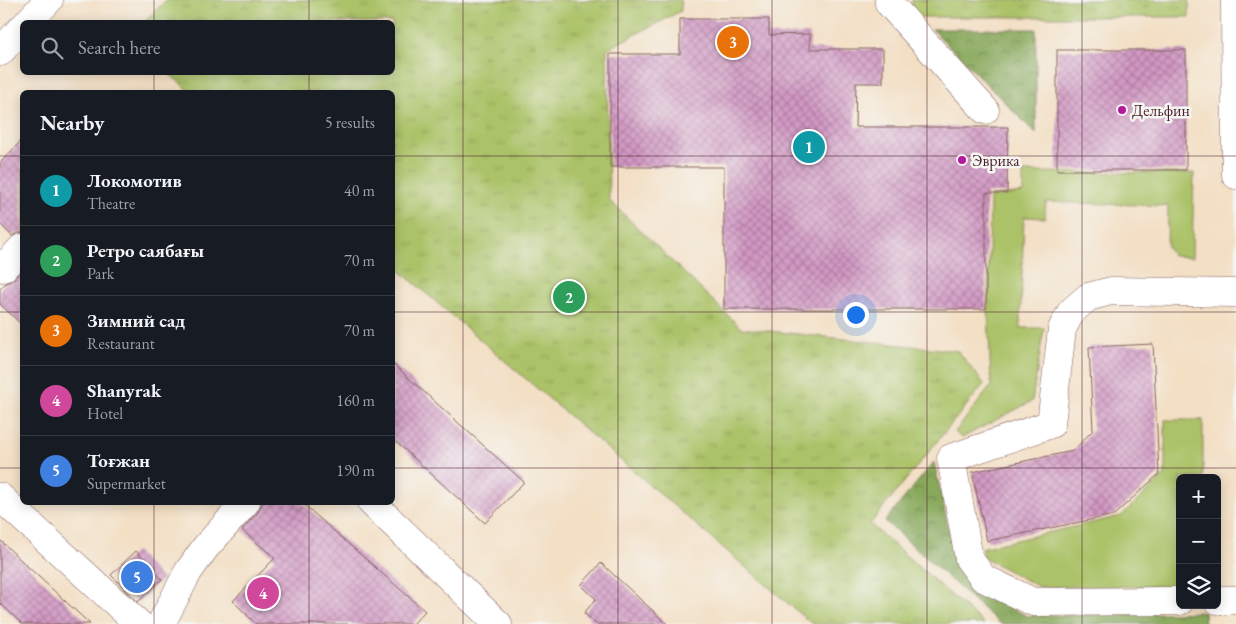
<!DOCTYPE html>
<meta charset="utf-8">
<style>
body{margin:0;font-family:"EB Garamond",serif;background:#242831;color:#f1f3f6}
.controls{position:absolute;right:15px;bottom:15px;display:grid;overflow:hidden;border-radius:8px;box-shadow:0 2px 12px #0003}
.controls button{width:45px;height:45px;display:grid;place-items:center;padding:0;border:0;border-bottom:1px solid #363941;background:#171b24;color:#f1f3f6;font:25px sans-serif}
.you{position:absolute;left:855px;top:314px;width:18px;height:18px;margin:-12px;border:4px solid #fff;border-radius:50%;background:#1a73e8;box-shadow:0 0 0 8px #1a73e833}
.badge{display:grid;place-items:center;width:32px;height:32px;border-radius:50%;background:#b45309;color:#fff;font-size:16px;font-weight:700}
.pin{position:absolute;translate:-50% -50%;border:2px solid #fff;box-shadow:0 1px 5px #0006}
.list{margin:0;padding:0;list-style:none}
h2{display:flex;justify-content:space-between;align-items:center;height:65px;margin:0;padding:0 20px;font-size:21px}
h2 small{font-size:16px;font-weight:400;color:#9ea1a6}
.list li{display:grid;grid-template-columns:32px 1fr auto;gap:15px;align-items:center;box-sizing:border-box;height:70px;padding:0 20px;border-top:1px solid #363941}
.list b{display:block;font-size:19px;white-space:nowrap}
.list p{margin:0;font-size:16px;white-space:nowrap;color:#9ea1a6}
.list em{font-size:16px;font-style:normal;color:#9ea1a6}
.icon{flex:none;width:28px;height:28px;fill:none;stroke:currentColor;stroke-width:2;stroke-linecap:round;stroke-linejoin:round}
.map{position:relative;flex:none;width:1236px;height:624px;overflow:hidden}
.search{position:absolute;background:#171b24;box-shadow:0 2px 12px #0003;left:20px;top:20px;width:375px;height:55px;display:flex;align-items:center;gap:12px;box-sizing:border-box;padding:0 18px;border-radius:8px;color:#9ea1a6;font-size:19px}
.panel{position:absolute;background:#171b24;box-shadow:0 2px 12px #0003;left:20px;top:90px;width:375px;height:415px;border-radius:8px}
.map>svg:first-child{display:block}
</style>
<div class="map">
<svg width="1236" height="624" viewBox="0 0 1236 624">
<defs>
<pattern id="forest-crowns" width="20" height="18" patternUnits="userSpaceOnUse" patternTransform="scale(1.25)"><rect width="20" height="18" fill="#88a85c"/><path d="M2 6a3 3 0 1 1 6 0M12 15a3 3 0 1 1 6 0" fill="none" stroke="#71884c"/></pattern>
<pattern id="park-tufts" width="24" height="20" patternUnits="userSpaceOnUse" patternTransform="scale(1.25)"><rect width="24" height="20" fill="#abc267"/><path d="M3 7l-1-3M5 7V3M7 7l1-3M15 17l-1-3M17 17v-4M19 17l1-3" fill="none" stroke="#95a65a"/></pattern>
<pattern id="building-cross-hatch" width="8" height="8" patternUnits="userSpaceOnUse" patternTransform="scale(1.25)"><rect width="8" height="8" fill="#d298c4"/><path d="M0 0l8 8M0 8l8-8" fill="none" stroke="#ac7b9f"/></pattern>
</defs>
<rect width="100%" height="100%" fill="#f6f6f2"/>
<filter id="ink" filterUnits="userSpaceOnUse"><feTurbulence type="fractalNoise" baseFrequency=".02" numOctaves="2"/><feDisplacementMap in="SourceGraphic" scale="10" xChannelSelector="R" yChannelSelector="G"/><feConvolveMatrix kernelMatrix="1 2 1 2 8 2 1 2 1" color-interpolation-filters="sRGB"/></filter>
<filter id="wash" filterUnits="userSpaceOnUse"><feTurbulence type="fractalNoise" baseFrequency=".0096" numOctaves="4" result="noise"/><feDisplacementMap in="SourceGraphic" scale="20" xChannelSelector="R" yChannelSelector="G"/><feGaussianBlur stdDeviation="1.12" result="paint"/><feColorMatrix in="noise" values="0 0 0 0 0 0 0 0 0 0 0 0 0 0 0 0 0 1.4 0 .05"/><feComposite in="paint" operator="in"/></filter>
<g filter="url(#wash)">
<rect width="100%" height="100%" fill="#f3dfc4"/>
<g fill="#abc267" stroke="#7a7049">
<path d="M1023 172 1194 173 1192 257 1173 256 1167 247 1168 206 1046 202 1045 218 1024 217 1020 328H1044L1032 401 962 438 955 432 991 386 988 307 990 197 1023 193Z"/>
<path d="M1165 420H1203V478H1180V586L1039 587 983 557 981 548 1121 516 1165 475Z"/>
</g>
<g fill="url(#forest-crowns)" stroke="#696444">
<path d="M932 29H1036V134Z"/>
<path d="M934 462 956 562 974 589 1027 616 1204 612 1205 624H1000L885 521Z"/>
</g>
<g fill="url(#park-tufts)" stroke="#7a7049">
<path d="M166 0H681V11L607 49 609 200 741 328 958 351 984 384 870 524 984 624H812L393 265 392 92H191L168 73 392 72V22H144Z"/>
<rect x="912" y="0" width="277" height="17"/>
</g>
<g id="blocks">
<g fill="url(#building-cross-hatch)">
<path d="M680 19H769V35L810 34V49H883V83H856L855 127H1008L1007 193H986V309H724V167H610V54H680Z"/>
<rect x="1057" y="50" width="129" height="120"/>
<path d="M22 140V233H17L12 236 0 224V163Z"/>
<path d="M22 270V325L0 304V289L6 283 14 279Z"/>
<path d="M1153 344 1159 474 1114 515 987 541 972 472 1073 451 1093 430 1089 347Z"/>
<path d="M392 363 524 482 485 523 392 438Z"/>
<path d="M263 502H301L425 611 413 624H256L233 601 275 558 242 530 258 512Z"/>
<path d="M0 540 26 565 90 624H22L0 603Z"/>
<path d="M136 551 162 579 138 602 111 575Z"/>
<path d="M601 563 667 624H596L584 613 596 599 581 585Z"/>
</g>
</g>
</g>
<g filter="url(#ink)">
<use href="#blocks" fill-opacity="0" stroke="#856261" stroke-width="1"/>
<g fill="none" stroke-linecap="round" stroke-linejoin="round">
<g stroke="#856261" stroke-width="29">
<g id="minor">
<path d="M889 0V3L985 110"/>
<path d="M1235 0 1236 175"/>
<path d="M28 22 49 0"/>
<path d="M0 52 22 28"/>
<path d="M0 264 3 268 22 248"/>
<path d="M0 497 139 624"/>
<path d="M371 502 498 624"/>
<path d="M1217 600H1236"/>
<path d="M1180 601 1033 602 983 578 969 559 951 458 1051 424 1062 329 1071 312 1088 297 1111 291 1236 293"/>
<path d="M161 624 188 572 205 548 246 502"/>
</g>
</g>
<use href="#minor" stroke="#fff" stroke-width="28"/>
</g>
</g>
<path fill="none" stroke="#4a1f2b" stroke-width="1" stroke-opacity="0.55" d="M154 0V22M309 0V22M463 0V624M618 0V624M772 0V624M927 0V624M1082 0V624M154 72V92M309 72V92M0 156H22M392 156H1236M0 312H22M392 312H1236M0 468H22M392 468H1236M154 502V624M309 502V624"/>
<g fill="#b5179e" stroke="#f6f6f2" stroke-width="2">
<circle cx="1122" cy="110" r="5"/>
<circle cx="962" cy="160" r="5"/>
</g>
<g text-anchor="middle" stroke-width="5" stroke-linejoin="round" paint-order="stroke">
<g font-size="16" fill="#4a1f2b" stroke="#f6f6f2" text-anchor="start">
<text x="1132" y="116">Дельфин</text>
<text x="972" y="166">Эврика</text>
</g>
</g>
</svg>
<div class="controls">
<button>+</button>
<button>−</button>
<button><svg class="icon" aria-label="layers" viewBox="0 0 24 24"><path d="M12 4l9 5-9 5-9-5zM3 14l9 5 9-5"/></svg></button>
</div>
<div class="you"></div>
<div class="pin badge" style="left:809px;top:147px;background:#0f9aa8">1</div>
<div class="pin badge" style="left:569px;top:297px;background:#2e9e5b">2</div>
<div class="pin badge" style="left:733px;top:42px;background:#e8710a">3</div>
<div class="pin badge" style="left:263px;top:593px;background:#d1479c">4</div>
<div class="pin badge" style="left:137px;top:577px;background:#3f7fe0">5</div>
<div class="search"><svg class="icon" aria-label="search" viewBox="0 0 24 24"><circle cx="10" cy="10" r="6"/><path d="M15 15l6 6"/></svg>Search here</div>
<section class="panel">
<h2>Nearby<small>5 results</small></h2>
<ul class="list">
<li><span class="badge" style="background:#0f9aa8">1</span><div><b>Локомотив</b><p>Theatre</p></div><em>40 m</em></li>
<li><span class="badge" style="background:#2e9e5b">2</span><div><b>Ретро саябағы</b><p>Park</p></div><em>70 m</em></li>
<li><span class="badge" style="background:#e8710a">3</span><div><b>Зимний сад</b><p>Restaurant</p></div><em>70 m</em></li>
<li><span class="badge" style="background:#d1479c">4</span><div><b>Shanyrak</b><p>Hotel</p></div><em>160 m</em></li>
<li><span class="badge" style="background:#3f7fe0">5</span><div><b>Тоғжан</b><p>Supermarket</p></div><em>190 m</em></li>
</ul>
</section>
</div>
